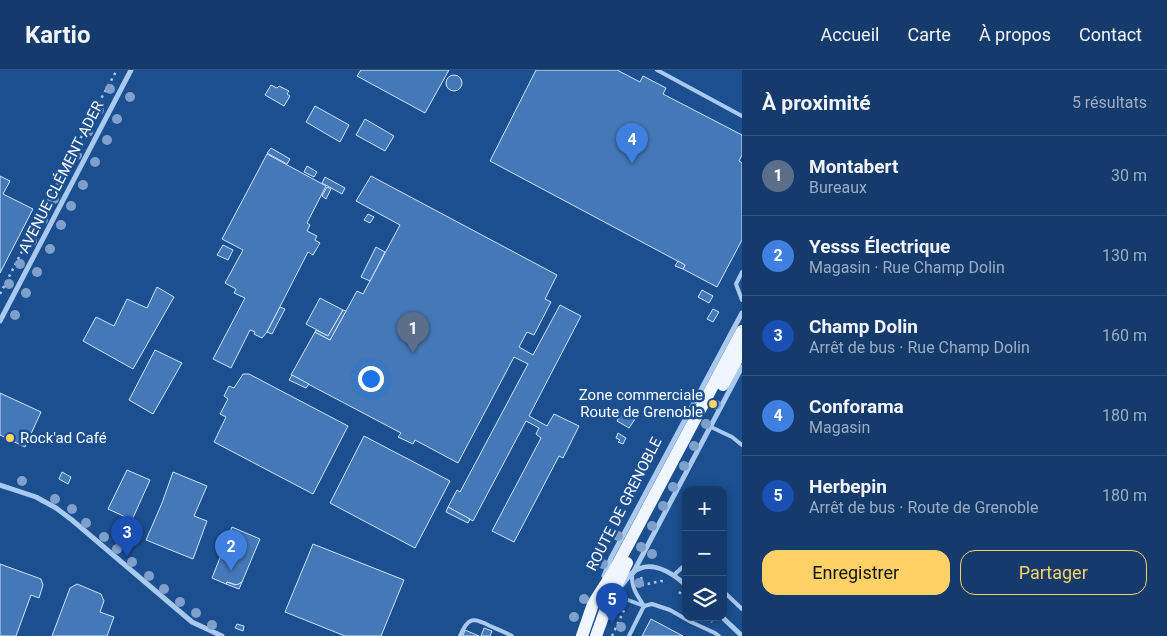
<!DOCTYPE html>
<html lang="fr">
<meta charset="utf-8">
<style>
body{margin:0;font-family:Roboto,sans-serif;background:#214673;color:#f1f3f6}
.controls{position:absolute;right:15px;bottom:15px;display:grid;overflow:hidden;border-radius:10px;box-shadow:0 2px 12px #0003}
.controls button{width:45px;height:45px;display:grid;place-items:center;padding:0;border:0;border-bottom:1px solid #33557e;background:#143b6b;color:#f1f3f6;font:25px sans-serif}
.you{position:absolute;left:370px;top:308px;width:18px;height:18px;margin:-12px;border:4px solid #fff;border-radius:50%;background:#1a73e8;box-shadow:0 0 0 8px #1a73e833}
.badge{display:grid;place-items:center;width:32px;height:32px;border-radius:50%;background:#ffd166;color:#fff;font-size:16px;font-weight:700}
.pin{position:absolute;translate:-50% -41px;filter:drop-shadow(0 1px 2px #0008)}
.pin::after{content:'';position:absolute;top:26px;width:18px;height:15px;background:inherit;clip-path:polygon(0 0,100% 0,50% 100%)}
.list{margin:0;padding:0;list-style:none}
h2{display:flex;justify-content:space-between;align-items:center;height:65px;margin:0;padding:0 20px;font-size:21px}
h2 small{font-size:16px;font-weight:400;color:#9dadc1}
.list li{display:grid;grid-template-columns:32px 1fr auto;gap:15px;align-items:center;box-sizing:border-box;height:80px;padding:0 20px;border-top:1px solid #33557e}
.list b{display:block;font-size:19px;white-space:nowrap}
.list p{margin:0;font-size:16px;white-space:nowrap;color:#9dadc1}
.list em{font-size:16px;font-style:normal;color:#9dadc1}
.actions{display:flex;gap:10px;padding:15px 20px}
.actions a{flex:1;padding:11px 0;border:1px solid #ffd166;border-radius:15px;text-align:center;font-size:18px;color:#ffd166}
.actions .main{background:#ffd166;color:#111}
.icon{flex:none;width:28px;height:28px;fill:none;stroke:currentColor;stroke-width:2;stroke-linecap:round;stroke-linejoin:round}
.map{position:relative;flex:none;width:742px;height:566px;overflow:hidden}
header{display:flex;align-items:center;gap:30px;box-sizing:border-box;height:70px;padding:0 25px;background:#143b6b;border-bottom:1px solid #33557e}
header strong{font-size:24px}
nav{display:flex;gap:28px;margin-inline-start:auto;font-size:18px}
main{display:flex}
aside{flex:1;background:#143b6b}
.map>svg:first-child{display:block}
</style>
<header>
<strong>Kartio</strong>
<nav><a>Accueil</a><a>Carte</a><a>À propos</a><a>Contact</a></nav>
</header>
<main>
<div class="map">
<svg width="742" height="566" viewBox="0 0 742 566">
<rect width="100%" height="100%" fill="#1b4f8f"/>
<g fill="#4478b7" stroke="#cfe3fa">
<path d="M361 0H449L425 43 357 6Z"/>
<path d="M536 0H617L640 12 643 6 666 18 663 24 742 65V85L739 91 742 93V170L717 217 683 199 685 195 490 91Z"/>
<circle cx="454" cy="13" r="8"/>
<path d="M271 15 277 18 279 16 289 21 287 24 290 26 284 36 265 25Z"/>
<path d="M315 36 349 55 340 72 306 52Z"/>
<path d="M365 49 394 66 385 81 356 65Z"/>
<path d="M271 78 290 89 287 94 267 83Z"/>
<path d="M267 84 326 116 307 153 310 155 307 161 317 166 315 170 320 173 313 185 308 182 267 262 262 268 254 264 255 262 250 260 231 298 213 289 245 228 234 223 236 219 225 213 243 180 222 169Z"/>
<path d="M307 96 317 102 314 107 304 102Z"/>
<path d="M0 106 10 111 3 124 33 139 0 203Z"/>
<path d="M371 106 557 205 545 229 551 232 534 265 527 262 519 277 533 285 560 235 581 246 529 346 547 356 554 344 579 356 563 388 559 386 514 472 492 461 541 368 536 364 539 358 526 351 473 451 448 437 457 420 460 422 528 294 514 287 458 393 415 370 413 374 398 367 401 363 291 305 315 262 330 270 357 221 363 224 400 155 356 131Z"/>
<path d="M325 107 345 118 342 124 322 113Z"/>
<path d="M327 117 331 119 326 129 322 126Z"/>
<path d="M368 144 374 147 370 153 364 150Z"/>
<path d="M223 175 233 180 228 190 217 185Z"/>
<path d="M376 177 385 182 370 211 361 207Z"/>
<path d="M678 191 685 195 683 199 675 196Z"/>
<path d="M157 217 174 227 133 299 83 271 96 247 114 256 127 229 147 238Z"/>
<path d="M702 220 713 226 709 233 698 227Z"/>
<path d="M320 228 343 240 328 266 306 254Z"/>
<path d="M280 237 285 239 272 264 267 262Z"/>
<path d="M713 239 719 242 713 252 707 249Z"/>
<path d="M343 240 346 241 330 270 315 262 316 260 328 266Z"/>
<path d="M155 280 182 293 153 344 129 330Z"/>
<path d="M243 304H249L348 356 313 424 214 372 226 347 220 344 228 329 224 326 229 316 234 318Z"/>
<path d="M292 305 309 314 306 318 289 310Z"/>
<path d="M0 323 41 342 25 377 0 365Z"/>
<path d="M622 342 635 349 629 358 617 351Z"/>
<path d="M618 363 626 368 623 374 618 372 620 370 616 368Z"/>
<path d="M364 366 450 411 415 478 330 433Z"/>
<path d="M127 400 150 410 132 450 108 439Z"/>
<path d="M62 402 71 407 68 414 59 409Z"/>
<path d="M173 402 207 416 194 446 207 451 193 489 146 470 162 433Z"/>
<path d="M448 437 470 449 468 453 446 442Z"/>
<path d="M232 457 260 469 242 512 237 515 227 512 226 514 212 508Z"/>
<path d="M313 474 404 510 381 566H345L285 542Z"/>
<path d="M0 494 41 509 43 515 39 528 31 525 16 566H0Z"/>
<path d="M227 512 235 515 239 514 242 512 239 519 226 514Z"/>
<path d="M77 514 101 524 104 531 100 542 114 547 107 566H52L70 518Z"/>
<path d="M651 549 683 566H642Z"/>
<path d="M237 554 244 556 243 561 235 558Z"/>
<path d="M484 558 492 561 490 566H481Z"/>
<path d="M465 560 479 566H463Z"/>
</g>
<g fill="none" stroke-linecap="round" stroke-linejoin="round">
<g stroke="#a9c9ee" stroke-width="2.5" stroke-dasharray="2.5 4" stroke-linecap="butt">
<path d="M0 224 103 25 117 0"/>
<path d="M641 507 643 515 661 511 666 512"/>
<path d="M679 522 686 528"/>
<path d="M707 547 712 552"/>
<path d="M612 566 625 538"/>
</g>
<g stroke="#a9c9ee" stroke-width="4">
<path d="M657 0 742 46"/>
<path d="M742 202 736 214 742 230"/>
<path d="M711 357 732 367 742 375"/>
<path d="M632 504C631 517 637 525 644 536"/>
<path d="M675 504 686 494"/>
<path d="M723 521 742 539"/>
<path d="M612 532 628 530 644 536 652 534 670 540 691 552 715 563 719 566"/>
<path d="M460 566C468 547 473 547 490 556 497 559 505 562 512 566"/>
<path d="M629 566 644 536"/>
</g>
<g stroke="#a9c9ee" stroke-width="5">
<path d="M0 251 131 0"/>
<path d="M0 415 36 427 56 438 72 450 192 552 222 566"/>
<path d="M633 503 742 297"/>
<path d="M604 506 611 488 742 243"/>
<path d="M622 515C625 511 629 506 632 503 650 488 671 502 686 515"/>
<path d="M722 547 742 566"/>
</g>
<g stroke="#f0f6ff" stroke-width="12">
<path d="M723 315 742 280"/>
<path d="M582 566 593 534 614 501 742 261"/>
<path d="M596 566 608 533 627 493"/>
</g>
</g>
<g fill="#7ea0ca">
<circle cx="110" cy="19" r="5"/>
<circle cx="130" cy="27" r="5"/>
<circle cx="99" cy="40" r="5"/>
<circle cx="117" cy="49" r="5"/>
<circle cx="88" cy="62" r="5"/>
<circle cx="107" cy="70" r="5"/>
<circle cx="77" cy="85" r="5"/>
<circle cx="95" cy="92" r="5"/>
<circle cx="83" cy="115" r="5"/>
<circle cx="54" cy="129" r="5"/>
<circle cx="71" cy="136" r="5"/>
<circle cx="43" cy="150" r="5"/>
<circle cx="61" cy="155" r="5"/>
<circle cx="32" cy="171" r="5"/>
<circle cx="50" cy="179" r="5"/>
<circle cx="20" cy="194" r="5"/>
<circle cx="37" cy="202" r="5"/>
<circle cx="9" cy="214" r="5"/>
<circle cx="26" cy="223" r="5"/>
<circle cx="15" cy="245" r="5"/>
<circle cx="716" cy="335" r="5"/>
<circle cx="706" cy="354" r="5"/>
<circle cx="694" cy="376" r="5"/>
<circle cx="684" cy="396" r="5"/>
<circle cx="22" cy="411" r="5"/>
<circle cx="673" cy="417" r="5"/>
<circle cx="55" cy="429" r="5"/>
<circle cx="663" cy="436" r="5"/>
<circle cx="72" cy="439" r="5"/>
<circle cx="86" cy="453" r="5"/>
<circle cx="652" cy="456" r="5"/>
<circle cx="618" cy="466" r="5"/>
<circle cx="104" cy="467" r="5"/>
<circle cx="641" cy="477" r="5"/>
<circle cx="117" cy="479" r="5"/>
<circle cx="652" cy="484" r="5"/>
<circle cx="132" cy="492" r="5"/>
<circle cx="603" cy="494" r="5"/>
<circle cx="149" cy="506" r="5"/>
<circle cx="639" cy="513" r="5"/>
<circle cx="164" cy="519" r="5"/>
<circle cx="584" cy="529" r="5"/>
<circle cx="180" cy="532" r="5"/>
<circle cx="196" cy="543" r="5"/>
<circle cx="574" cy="547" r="5"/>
<circle cx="212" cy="555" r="5"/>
<circle cx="621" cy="557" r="5"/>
</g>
<g fill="#ffd166" stroke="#1b4f8f" stroke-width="2">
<circle cx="713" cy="334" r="5"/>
<circle cx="10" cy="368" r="5"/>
</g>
<g text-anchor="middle" stroke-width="5" stroke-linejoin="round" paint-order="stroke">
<g font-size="15" fill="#fff" stroke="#1b4f8f">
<text transform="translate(61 107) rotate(-63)" y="5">AVENUE CLÉMENT ADER</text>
<text transform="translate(624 434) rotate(-63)" y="5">ROUTE DE GRENOBLE</text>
</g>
<g font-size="15" fill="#fff" stroke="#1b4f8f" text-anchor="end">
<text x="703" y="330">Zone commerciale<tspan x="703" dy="17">Route de Grenoble</tspan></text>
<text x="20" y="373" text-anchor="start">Rock'ad Café</text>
</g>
</g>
</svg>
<div class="controls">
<button>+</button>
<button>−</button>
<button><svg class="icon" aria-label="layers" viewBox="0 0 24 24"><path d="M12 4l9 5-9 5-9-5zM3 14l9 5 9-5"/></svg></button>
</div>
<div class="you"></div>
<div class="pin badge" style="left:413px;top:283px;background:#5c6f8a">1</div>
<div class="pin badge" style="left:231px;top:501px;background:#3f7fe0">2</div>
<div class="pin badge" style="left:127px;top:487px;background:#1a4fb4">3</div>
<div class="pin badge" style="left:632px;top:94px;background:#3f7fe0">4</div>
<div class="pin badge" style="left:612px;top:554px;background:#1a4fb4">5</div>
</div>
<aside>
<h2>À proximité<small>5 résultats</small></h2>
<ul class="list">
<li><span class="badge" style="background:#5c6f8a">1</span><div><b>Montabert</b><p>Bureaux</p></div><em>30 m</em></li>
<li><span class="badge" style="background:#3f7fe0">2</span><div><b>Yesss Électrique</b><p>Magasin · Rue Champ Dolin</p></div><em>130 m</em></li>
<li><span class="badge" style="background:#1a4fb4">3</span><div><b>Champ Dolin</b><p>Arrêt de bus · Rue Champ Dolin</p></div><em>160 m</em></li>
<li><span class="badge" style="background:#3f7fe0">4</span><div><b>Conforama</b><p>Magasin</p></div><em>180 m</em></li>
<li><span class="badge" style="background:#1a4fb4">5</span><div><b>Herbepin</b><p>Arrêt de bus · Route de Grenoble</p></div><em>180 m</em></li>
</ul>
<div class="actions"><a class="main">Enregistrer</a><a>Partager</a></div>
</aside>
</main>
